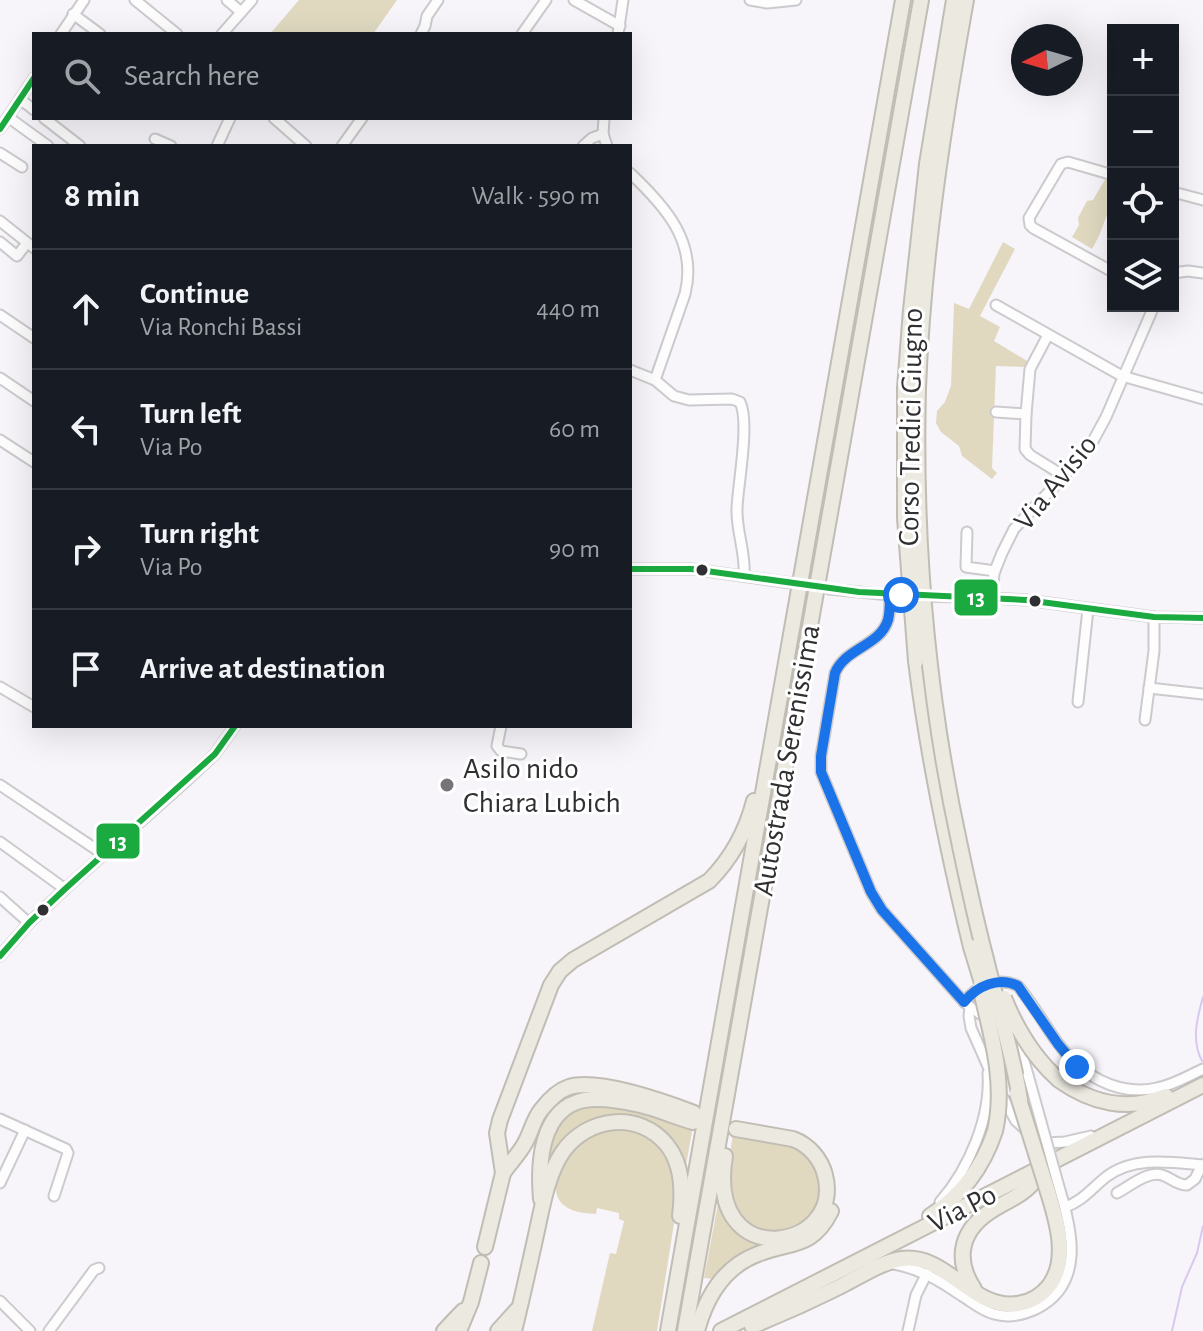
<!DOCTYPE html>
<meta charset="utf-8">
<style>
body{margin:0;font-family:"Alegreya Sans",sans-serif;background:#242831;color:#f1f3f6}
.controls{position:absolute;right:24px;top:24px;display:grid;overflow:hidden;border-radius:0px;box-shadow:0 8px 32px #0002}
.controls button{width:72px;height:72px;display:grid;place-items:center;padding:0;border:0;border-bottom:2px solid #363941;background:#171b24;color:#f1f3f6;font:40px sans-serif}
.compass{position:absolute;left:1011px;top:24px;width:72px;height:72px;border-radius:50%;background:#171b24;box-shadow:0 8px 32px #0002;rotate:265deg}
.stop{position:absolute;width:24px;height:24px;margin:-18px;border:6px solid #1a73e8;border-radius:50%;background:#fff}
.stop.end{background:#1a73e8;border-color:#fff;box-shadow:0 2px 8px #0008}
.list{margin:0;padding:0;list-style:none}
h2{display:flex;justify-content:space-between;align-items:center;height:104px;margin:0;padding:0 32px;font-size:34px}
h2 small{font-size:26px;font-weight:400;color:#9ea1a6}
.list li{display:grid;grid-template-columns:52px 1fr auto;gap:24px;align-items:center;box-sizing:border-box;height:120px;padding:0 32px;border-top:2px solid #363941}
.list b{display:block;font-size:30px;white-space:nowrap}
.list p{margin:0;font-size:26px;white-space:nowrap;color:#9ea1a6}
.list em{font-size:26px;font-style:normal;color:#9ea1a6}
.icon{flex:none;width:44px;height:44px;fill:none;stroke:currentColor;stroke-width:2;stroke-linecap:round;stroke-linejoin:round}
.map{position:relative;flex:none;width:1203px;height:1331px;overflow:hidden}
.search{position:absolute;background:#171b24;box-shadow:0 8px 32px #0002;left:32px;top:32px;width:600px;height:88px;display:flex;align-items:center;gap:20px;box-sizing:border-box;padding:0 28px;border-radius:0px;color:#9ea1a6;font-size:30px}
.panel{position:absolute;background:#171b24;box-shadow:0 8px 32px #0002;left:32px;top:144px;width:600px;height:584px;border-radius:0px}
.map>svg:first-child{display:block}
</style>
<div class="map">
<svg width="1203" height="1331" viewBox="0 0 1203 1331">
<rect width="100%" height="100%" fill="#f7f4fa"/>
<g fill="#e0d9c0">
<path d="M299 0H397L373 34H270Z"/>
<path d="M1106 178 1113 180V204H1111L1099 236 1092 249 1072 237 1079 225 1078 218 1087 201 1093 200Z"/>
<path d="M1003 242 1015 249 980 316 1000 327 994 341 1029 362 1027 367 996 366 992 468 997 473 992 479 962 456 959 446 941 432 936 423 937 411 945 402 951 386 954 303 969 309Z"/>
<path d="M610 1104 693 1126 685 1171 673 1146 610 1118 552 1163 546 1162 551 1135 571 1109Z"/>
<path d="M630 1127 660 1143 673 1167 676 1211 657 1331H592L610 1253 616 1254 624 1221 619 1219V1213L597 1208 596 1214C586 1213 573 1213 565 1206 540 1188 572 1144 592 1133 602 1128 618 1128 630 1127Z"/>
<path d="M733 1133 796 1144 817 1166 821 1195 815 1213 798 1228 763 1234 736 1215 727 1175Z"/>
<path d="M719 1198C730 1231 740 1239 774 1243L715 1279 704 1278Z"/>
</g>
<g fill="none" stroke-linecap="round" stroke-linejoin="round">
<g stroke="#d9c9ee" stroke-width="2">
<path d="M1202 1061C1191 1041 1197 1018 1203 997"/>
<path d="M1172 1331 1182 1287 1197 1253 1203 1226"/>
</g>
<g stroke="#cccacd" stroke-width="13">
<g id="minor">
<path d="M135 0 177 34"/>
<path d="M227 0 241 12"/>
<path d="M574 0 620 26"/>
<path d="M750 0 767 3 796 0"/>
<path d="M73 14 100 34"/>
<path d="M61 34 84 0"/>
<path d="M222 34 252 0"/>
<path d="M421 34 425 26 427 16 438 0"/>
<path d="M522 34 546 0"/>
<path d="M618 34 623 0"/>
<path d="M20 99 34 110"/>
<path d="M8 117 48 146"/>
<path d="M44 118 80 146"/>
<path d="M274 118 306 146"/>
<path d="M604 118 603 134 607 146"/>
<path d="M0 129 34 78"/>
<path d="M155 139 171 146"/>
<path d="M217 146 230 118"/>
<path d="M342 146 362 118"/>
<path d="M583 146 592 138 603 134"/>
<path d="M0 153 22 167"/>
<path d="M630 173C665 206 698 242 685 294L655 380"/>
<path d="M1113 175 1068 162 1061 164 1029 218 1030 225 1033 228 1113 272"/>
<path d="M1173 192 1203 200"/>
<path d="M0 221 34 248"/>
<path d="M0 242 17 256 27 243"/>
<path d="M1173 273 1188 271 1203 273"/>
<path d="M996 305 1122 376 1203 399"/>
<path d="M0 315 34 338"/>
<path d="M1048 335 1030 369 1026 414 1025 449 1030 455 1064 476"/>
<path d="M630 370 655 380 674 396 689 400 732 399 740 402C750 422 738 484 737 508 736 531 746 553 744 576"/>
<path d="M0 378 34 401"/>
<path d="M996 412 1026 414"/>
<path d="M0 440 34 462"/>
<path d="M967 532 966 567 995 571"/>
<path d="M630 569H692L791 583"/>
<path d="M829 589 890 595 992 598 1026 600 1154 617 1203 618"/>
<path d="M890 595C890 603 890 612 888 620 880 646 846 647 835 673L821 756V772L871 892 882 910 964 1002 980 1014 990 1018"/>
<path d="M992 598 994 573 1002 553 1014 529 1064 476 1093 441 1106 417 1154 306"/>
<path d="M0 687 34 707"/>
<path d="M1149 688 1203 694"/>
<path d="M1078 702 1088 609"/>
<path d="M1145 720 1154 651V617"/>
<path d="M501 726 497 746 501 751 521 754"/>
<path d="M0 785 103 854"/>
<path d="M0 842 65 889"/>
<path d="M0 897 29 923"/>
<path d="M0 956 29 923 65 889 183 784 215 754 235 726"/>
<path d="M964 1002C977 986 999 976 1018 986 1033 1004 1044 1024 1057 1042 1080 1074 1116 1097 1157 1088 1173 1085 1188 1076 1203 1069"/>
<path d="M970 1007 969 1016 971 1028 998 1089 1016 1121 1036 1139 1047 1143 1065 1142 1091 1136"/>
<path d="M1016 1034 1028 1075"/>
<path d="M0 1119 66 1149 68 1153 54 1196"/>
<path d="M0 1183 25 1130"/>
<path d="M1117 1193C1130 1186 1147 1171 1162 1175 1172 1178 1176 1185 1187 1185L1195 1179 1202 1165"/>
<path d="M940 1202C969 1169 991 1117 988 1073"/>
<path d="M1065 1207C1083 1201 1092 1188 1106 1177 1133 1156 1171 1162 1203 1165"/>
<path d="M894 1264C921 1269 940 1281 962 1296 972 1302 982 1311 994 1314 1008 1318 1023 1315 1036 1309 1086 1284 1072 1229 1059 1187"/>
<path d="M0 1301 30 1331"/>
<path d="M49 1331 94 1270 99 1268"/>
<path d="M908 1331 916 1295 927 1273"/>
</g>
</g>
<g stroke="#c1bdb5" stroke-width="18">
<g id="highway">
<path d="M905 388 911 310 927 164 954 0"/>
<path d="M918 388C923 258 943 128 966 0"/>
<path d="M916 661C928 758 948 852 971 947"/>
<path d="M1059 1080C1091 1103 1128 1112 1166 1096"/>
<path d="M725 1156C705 1275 845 1251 825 1175 821 1159 809 1145 793 1139L736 1129"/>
<path d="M503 1173C510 1163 519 1154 525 1143 531 1133 533 1120 541 1110 548 1101 557 1091 569 1087 599 1078 665 1102 694 1113"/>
<path d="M541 1199C538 1164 540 1109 584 1100 601 1097 623 1101 640 1105 658 1109 675 1117 693 1122"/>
<path d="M930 1216C963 1195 983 1167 995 1131"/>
<path d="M485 1247 503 1173 497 1133 500 1120 551 985 560 971 573 960 709 881C731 859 746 832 754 801"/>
<path d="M974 1289C953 1257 962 1228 994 1209 1009 1200 1025 1194 1035 1180"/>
<path d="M752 1326C782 1314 811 1301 841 1286 859 1277 881 1262 902 1259 947 1253 972 1311 1018 1304 1030 1302 1041 1296 1049 1286 1069 1260 1057 1221 1048 1192"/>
<path d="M444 1331 463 1311"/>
<path d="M459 1331 471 1302 481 1263"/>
<path d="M498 1331 517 1310"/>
<path d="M514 1331C522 1299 529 1267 536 1235 542 1208 547 1176 562 1153 586 1117 639 1110 667 1145 683 1165 683 1192 680 1216"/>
<path d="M668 1331 903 0"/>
<path d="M685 1331 921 0"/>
<path d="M697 1331C706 1297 723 1267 758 1254 791 1241 812 1249 831 1211"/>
<path d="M721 1331 1203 1085"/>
</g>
</g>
<use href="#minor" stroke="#fefdfe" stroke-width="9"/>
<use href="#highway" stroke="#ebe9e0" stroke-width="14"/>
<g stroke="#cccacd" stroke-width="13" stroke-linecap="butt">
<path id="minor-bridge" d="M1028 1075 1059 1187"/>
</g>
<g stroke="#c1bdb5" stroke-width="18" stroke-linecap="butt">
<g id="highway-bridge">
<path d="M905 388V518L916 661"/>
<path d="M918 388C914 542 927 695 960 846 968 884 976 922 986 959 997 1006 1013 1052 1020 1100"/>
<path d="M971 947 985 993"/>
<path d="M980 987C991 1034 1006 1082 995 1131"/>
<path d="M1004 998C1017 1030 1033 1057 1059 1080"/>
<path d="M1017 1093 1048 1192"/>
</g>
</g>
<use href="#minor-bridge" stroke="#fefdfe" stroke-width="9"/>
<use href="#highway-bridge" stroke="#ebe9e0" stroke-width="14"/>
<g stroke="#fff" stroke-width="12">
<g id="bus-1">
<path d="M0 129 34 78"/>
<path d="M630 569H692L859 592 1026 600 1154 617 1203 618"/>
<path d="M0 956 29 923 65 889 215 754 235 726"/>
</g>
</g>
<use href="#bus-1" stroke="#1baa40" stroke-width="6"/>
</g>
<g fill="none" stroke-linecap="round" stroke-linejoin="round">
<path stroke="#1a73e8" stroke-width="10" d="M901 595H890C890 603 890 612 888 620 880 646 845 648 835 673L821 756V772L871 892 882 910 964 1002C977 986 999 976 1018 986L1058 1044 1077 1067"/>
</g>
<g fill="#302f32" stroke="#fff" stroke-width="3">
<circle cx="702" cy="570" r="7"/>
<circle cx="1035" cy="601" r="7"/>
<circle cx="43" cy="910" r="7"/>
</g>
<circle fill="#767478" stroke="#fff" stroke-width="3" cx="447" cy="785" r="8"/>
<g text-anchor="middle" stroke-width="6" stroke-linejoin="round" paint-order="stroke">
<g font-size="30" fill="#302f32" stroke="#fff">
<text transform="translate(910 427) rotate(-89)" y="10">Corso Tredici Giugno</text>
<text transform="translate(1055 482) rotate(-51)" y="10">Via Avisio</text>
<text transform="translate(786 760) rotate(-80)" y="10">Autostrada Serenissima</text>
<text transform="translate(962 1208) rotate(-27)" y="10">Via Po</text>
</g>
<g font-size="30" fill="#302f32" stroke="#fff" text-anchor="start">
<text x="463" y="778">Asilo nido<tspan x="463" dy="34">Chiara Lubich</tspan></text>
</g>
</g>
<g stroke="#fff" stroke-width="3">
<rect x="953" y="578" width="46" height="39" rx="8" fill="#1baa40"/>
<rect x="95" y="822" width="46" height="38" rx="8" fill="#1baa40"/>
</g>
<g font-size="22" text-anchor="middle" font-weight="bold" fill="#fff">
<text x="976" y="605">13</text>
<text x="118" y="849">13</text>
</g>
</svg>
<div class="controls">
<button>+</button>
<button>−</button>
<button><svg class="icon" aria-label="locate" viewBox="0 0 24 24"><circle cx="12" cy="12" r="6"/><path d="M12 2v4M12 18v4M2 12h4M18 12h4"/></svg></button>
<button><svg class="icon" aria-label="layers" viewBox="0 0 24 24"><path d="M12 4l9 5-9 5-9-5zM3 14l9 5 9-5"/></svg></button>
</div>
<svg class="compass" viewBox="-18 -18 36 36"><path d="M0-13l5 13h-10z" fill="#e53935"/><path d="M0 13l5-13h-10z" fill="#9ea1a6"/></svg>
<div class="stop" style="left:901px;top:595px"></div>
<div class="stop end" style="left:1077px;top:1067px"></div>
<div class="search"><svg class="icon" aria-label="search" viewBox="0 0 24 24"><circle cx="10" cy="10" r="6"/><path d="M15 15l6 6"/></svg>Search here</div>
<section class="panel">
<h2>8 min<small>Walk · 590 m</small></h2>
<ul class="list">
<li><svg class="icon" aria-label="ahead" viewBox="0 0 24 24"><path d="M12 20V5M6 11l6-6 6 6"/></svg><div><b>Continue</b><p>Via Ronchi Bassi</p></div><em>440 m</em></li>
<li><svg class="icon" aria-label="left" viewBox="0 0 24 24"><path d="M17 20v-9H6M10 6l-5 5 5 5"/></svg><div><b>Turn left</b><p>Via Po</p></div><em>60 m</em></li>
<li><svg class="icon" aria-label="right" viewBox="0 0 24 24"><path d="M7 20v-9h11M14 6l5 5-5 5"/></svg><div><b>Turn right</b><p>Via Po</p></div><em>90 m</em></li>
<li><svg class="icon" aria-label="arrive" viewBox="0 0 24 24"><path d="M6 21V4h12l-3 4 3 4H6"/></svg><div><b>Arrive at destination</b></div></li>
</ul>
</section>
</div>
